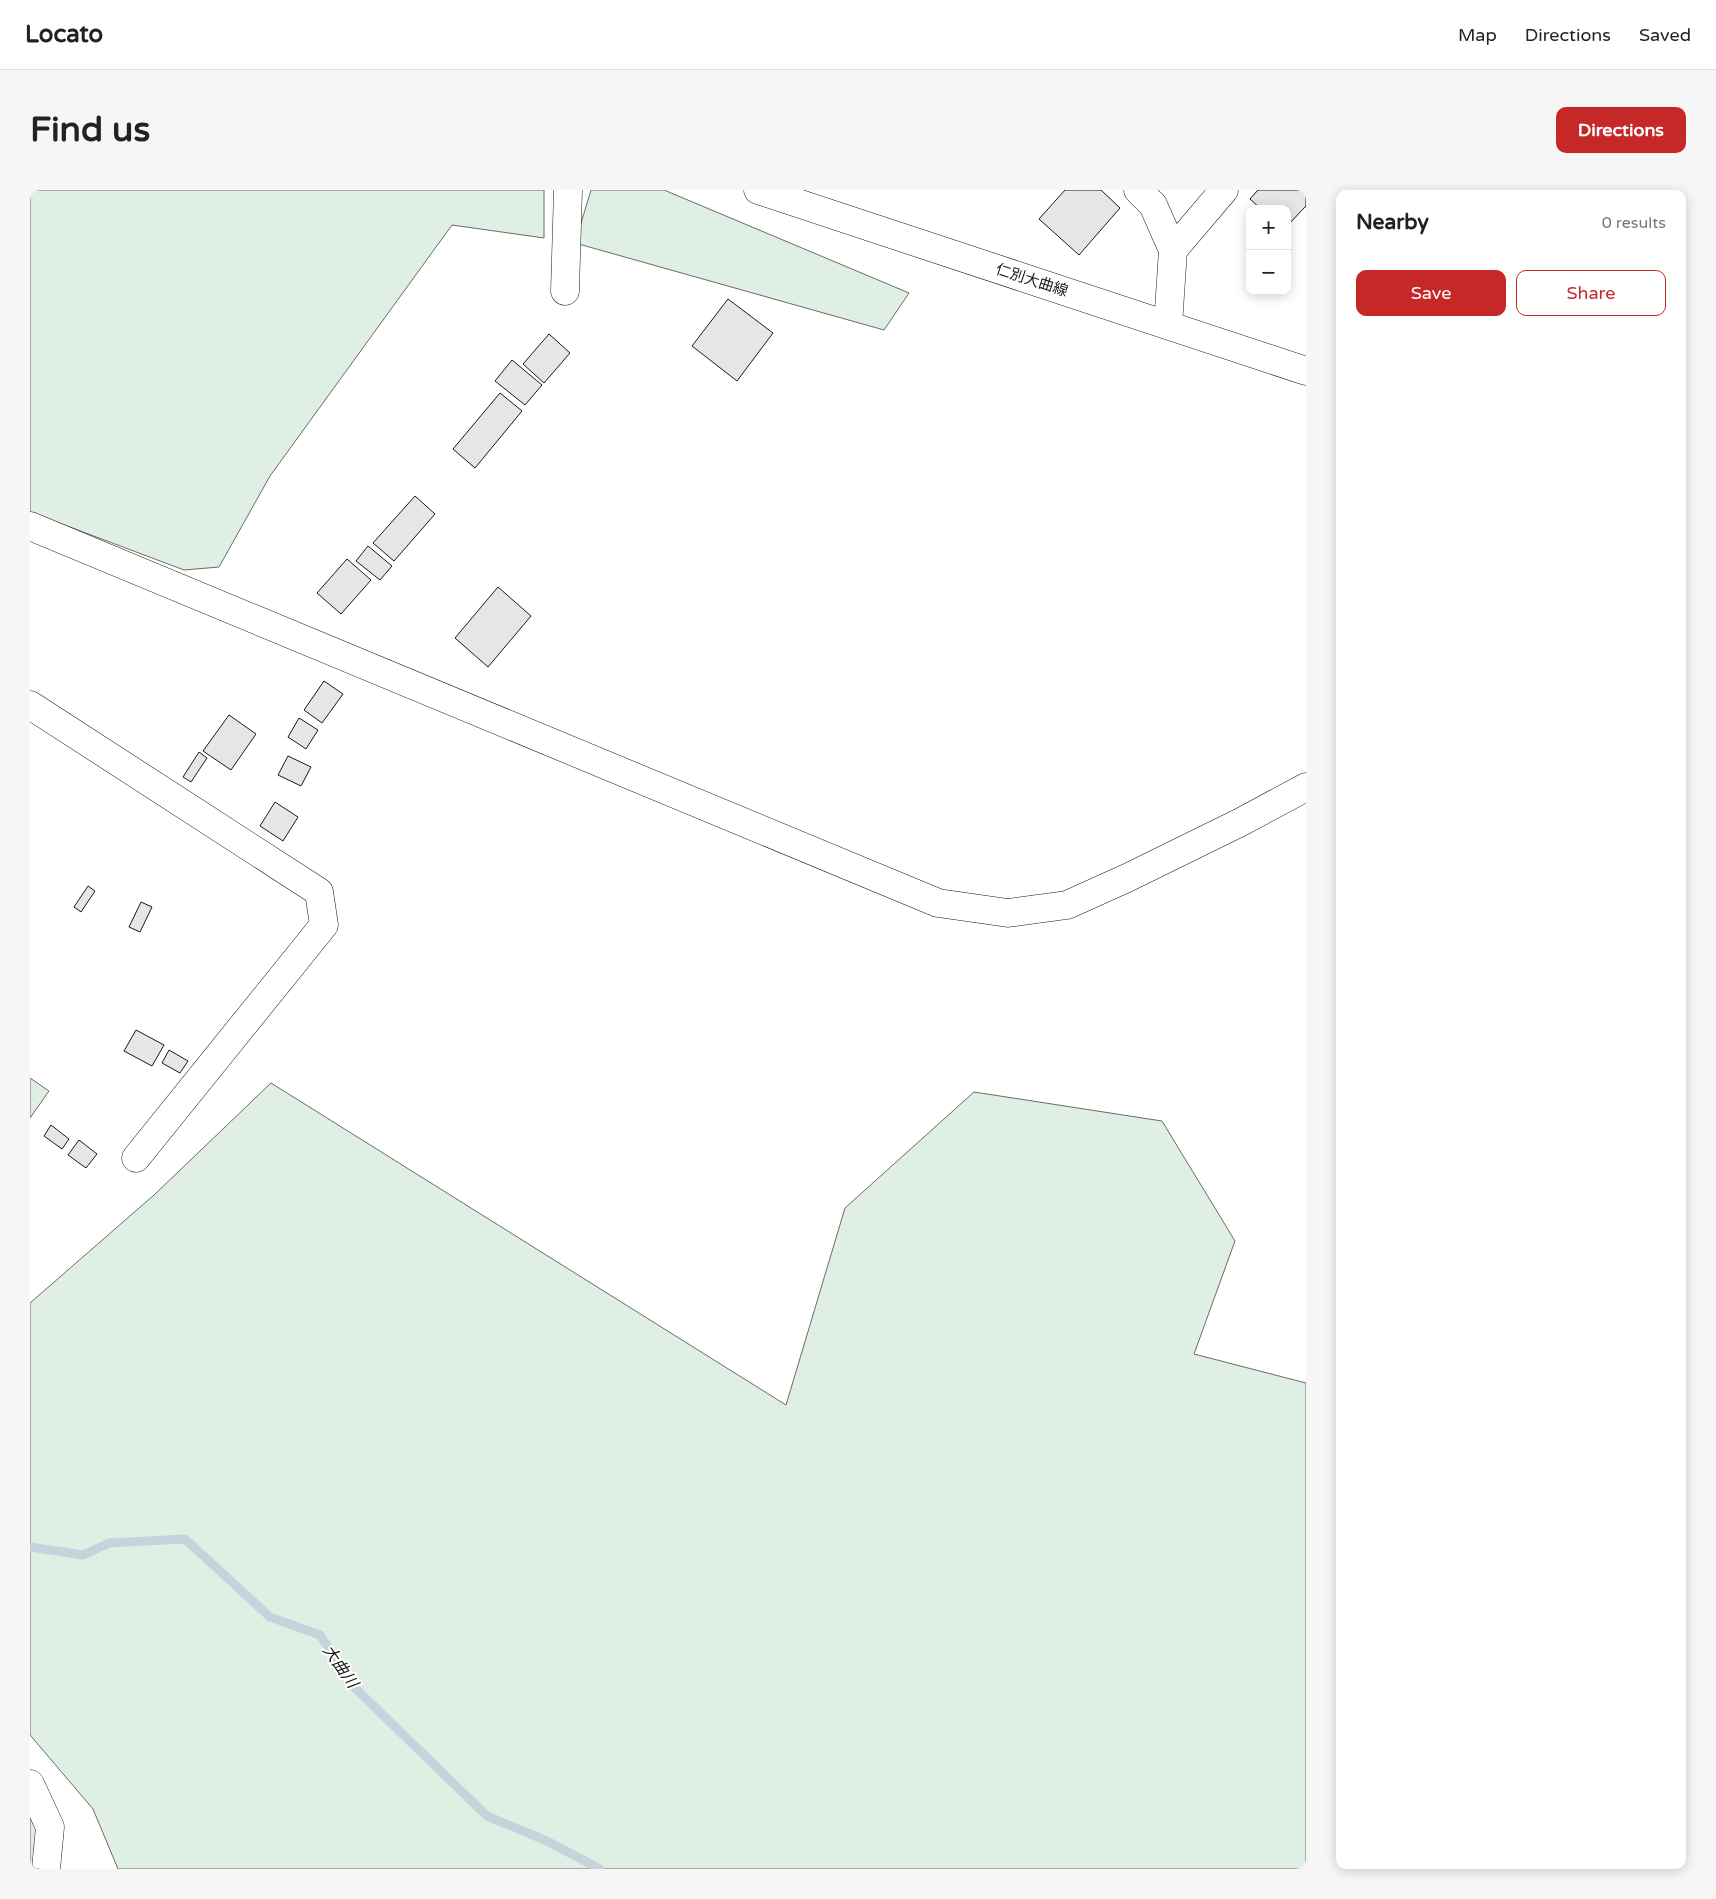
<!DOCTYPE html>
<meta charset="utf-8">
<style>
body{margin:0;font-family:"Varela Round","Noto Sans JP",sans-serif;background:#f6f6f6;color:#222}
.controls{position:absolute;right:15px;top:15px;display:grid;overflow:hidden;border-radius:10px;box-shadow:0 2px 12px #0003}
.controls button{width:45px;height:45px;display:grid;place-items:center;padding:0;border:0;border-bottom:1px solid #e0e0e0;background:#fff;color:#222;font:25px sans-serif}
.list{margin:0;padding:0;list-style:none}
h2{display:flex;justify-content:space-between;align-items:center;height:65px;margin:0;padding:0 20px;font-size:21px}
h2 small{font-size:16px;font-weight:400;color:#767676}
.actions{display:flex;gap:10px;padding:15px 20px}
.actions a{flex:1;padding:11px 0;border:1px solid #c62828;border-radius:10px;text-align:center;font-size:18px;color:#c62828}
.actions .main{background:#c62828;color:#fff}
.map{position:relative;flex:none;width:1276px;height:1679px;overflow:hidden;border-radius:10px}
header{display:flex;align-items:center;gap:30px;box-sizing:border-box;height:70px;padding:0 25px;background:#fff;border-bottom:1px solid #e0e0e0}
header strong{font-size:24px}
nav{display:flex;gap:28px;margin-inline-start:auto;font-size:18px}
.intro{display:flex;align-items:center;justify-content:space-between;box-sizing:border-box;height:120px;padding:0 30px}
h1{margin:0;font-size:35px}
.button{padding:12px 22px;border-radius:10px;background:#c62828;color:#fff;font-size:18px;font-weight:700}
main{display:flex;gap:30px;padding:0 30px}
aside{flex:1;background:#fff;border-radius:10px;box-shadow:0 2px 12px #0003}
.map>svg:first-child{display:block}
</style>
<header>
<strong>Locato</strong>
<nav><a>Map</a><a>Directions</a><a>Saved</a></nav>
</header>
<div class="intro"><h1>Find us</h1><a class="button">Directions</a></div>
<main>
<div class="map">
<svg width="1276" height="1679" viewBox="0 0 1276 1679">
<rect width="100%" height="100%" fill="#fff"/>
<g fill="#e0efe3" stroke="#6a6a6a">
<path d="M0 0H514V48L422 35 240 286 189 377 154 380 0 322Z"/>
<path d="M561 0H634L879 103 854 140 545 53Z"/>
<path d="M0 888 19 901 0 928Z"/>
<path d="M241 893 756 1215 815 1018 944 902 1132 931 1205 1051 1164 1164 1276 1193V1679H88L63 1619 0 1545V1113L124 1005Z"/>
<path d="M0 1625 22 1679H0Z"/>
</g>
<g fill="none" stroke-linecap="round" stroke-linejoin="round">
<path stroke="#c6d2dc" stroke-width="9" d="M0 1357 53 1365 79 1353 155 1349 240 1427 290 1445 324 1497 457 1626 517 1651 570 1679"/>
</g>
<g fill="#e6e6e6" stroke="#1a1a1a">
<path d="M1035 0H1071L1090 18 1049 65 1009 29Z"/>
<path d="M1228 0H1276V16L1257 36V19H1231L1220 9Z"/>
<path d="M698 109 743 143 707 191 662 156Z"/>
<path d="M519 144 540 163 514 193 493 174Z"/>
<path d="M482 170 512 195 495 215 465 191Z"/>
<path d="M470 203 492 221 445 278 423 259Z"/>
<path d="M385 306 405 324 364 371 343 353Z"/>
<path d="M338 356 362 376 350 390 326 371Z"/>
<path d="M317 369 341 390 311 424 287 403Z"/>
<path d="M468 397 501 426 458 477 425 448Z"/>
<path d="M294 491 313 504 292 533 274 520Z"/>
<path d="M199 525 226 544 201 580 173 561Z"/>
<path d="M269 528 288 540 276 559 258 547Z"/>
<path d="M169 562 177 568 161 592 153 587Z"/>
<path d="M258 566 281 577 271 596 248 585Z"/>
<path d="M245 612 268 627 253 651 230 636Z"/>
<path d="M58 696 65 701 51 722 44 717Z"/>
<path d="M111 712 122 717 110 742 99 737Z"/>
<path d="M106 840 134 855 122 876 94 861Z"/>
<path d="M139 860 158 871 150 883 132 873Z"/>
<path d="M21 935 39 949 32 959 14 946Z"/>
<path d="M49 950 67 964 56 978 38 965Z"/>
</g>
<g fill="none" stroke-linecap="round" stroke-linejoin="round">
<g stroke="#1a1a1a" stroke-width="29">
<g id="minor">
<path d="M1108 0 1123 15 1143 60 1138 135"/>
<path d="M1143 60 1194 0"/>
<path d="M535 101 538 0"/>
<path d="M0 336 908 713 978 723 1037 715 1097 688 1211 632 1276 597"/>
<path d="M0 515 289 702 294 735 106 968"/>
<path d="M0 1594 20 1637 16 1679"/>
</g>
</g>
<g stroke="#1a1a1a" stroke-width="29">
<path id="major" d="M728 0 1276 181"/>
</g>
<use href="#minor" stroke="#fff" stroke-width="28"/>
<use href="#major" stroke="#fff" stroke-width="28"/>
</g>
<g text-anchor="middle" stroke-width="4" stroke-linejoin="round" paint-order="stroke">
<g font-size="15" fill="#1a1a1a" stroke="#fff">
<text transform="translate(1002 90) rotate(18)" y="5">仁別大曲線</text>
</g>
<g font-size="16" font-style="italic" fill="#1a1a1a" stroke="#fff">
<text transform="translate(311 1476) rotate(55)" y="6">大曲川</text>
</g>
</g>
</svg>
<div class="controls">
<button>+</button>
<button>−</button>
</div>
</div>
<aside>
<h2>Nearby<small>0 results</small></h2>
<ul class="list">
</ul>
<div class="actions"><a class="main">Save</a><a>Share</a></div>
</aside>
</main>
